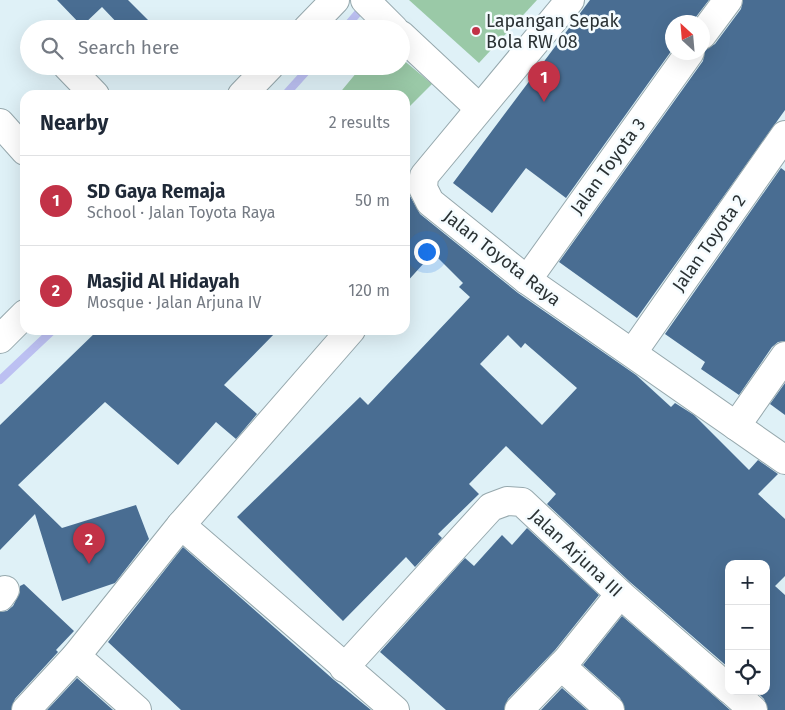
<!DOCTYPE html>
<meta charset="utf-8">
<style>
body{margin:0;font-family:"Fira Sans",sans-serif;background:#f6f6f7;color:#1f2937}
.controls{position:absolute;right:15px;bottom:15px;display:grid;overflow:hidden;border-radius:10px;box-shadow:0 5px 20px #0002}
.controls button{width:45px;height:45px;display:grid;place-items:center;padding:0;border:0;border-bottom:1px solid #e0e1e3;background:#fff;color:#1f2937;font:25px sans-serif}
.compass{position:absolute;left:665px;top:15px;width:45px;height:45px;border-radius:50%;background:#fff;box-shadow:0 5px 20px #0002;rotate:334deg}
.you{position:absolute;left:426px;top:251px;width:18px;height:18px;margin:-12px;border:4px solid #fff;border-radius:50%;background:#1a73e8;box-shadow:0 0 0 8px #1a73e833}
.badge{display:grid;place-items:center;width:32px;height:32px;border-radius:50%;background:#c23247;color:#fff;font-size:16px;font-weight:700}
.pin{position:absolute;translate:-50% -41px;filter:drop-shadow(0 1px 2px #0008)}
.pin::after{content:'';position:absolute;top:26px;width:18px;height:15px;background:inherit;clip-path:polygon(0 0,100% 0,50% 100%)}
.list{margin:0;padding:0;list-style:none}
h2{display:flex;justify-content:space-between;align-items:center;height:65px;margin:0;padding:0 20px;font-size:21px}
h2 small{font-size:16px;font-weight:400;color:#747a83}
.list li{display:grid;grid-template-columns:32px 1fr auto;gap:15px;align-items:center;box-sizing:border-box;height:90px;padding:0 20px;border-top:1px solid #e0e1e3}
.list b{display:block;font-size:19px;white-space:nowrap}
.list p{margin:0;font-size:16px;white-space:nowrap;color:#747a83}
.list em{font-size:16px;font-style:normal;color:#747a83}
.icon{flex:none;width:28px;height:28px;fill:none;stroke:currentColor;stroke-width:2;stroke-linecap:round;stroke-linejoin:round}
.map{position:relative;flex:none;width:785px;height:710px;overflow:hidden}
.search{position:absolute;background:#fff;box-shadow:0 5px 20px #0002;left:20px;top:20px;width:390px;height:55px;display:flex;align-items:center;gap:12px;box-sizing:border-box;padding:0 18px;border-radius:28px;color:#747a83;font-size:19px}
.panel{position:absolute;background:#fff;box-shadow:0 5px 20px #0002;left:20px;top:90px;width:390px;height:245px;border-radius:15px}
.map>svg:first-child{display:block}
</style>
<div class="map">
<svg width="785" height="710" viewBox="0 0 785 710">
<rect width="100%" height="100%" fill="#dff1f7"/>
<g fill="#9ac9a7">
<path d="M409 0H537L479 63Z"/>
<path d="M401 58 432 84 405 111V95H338L362 66H401Z"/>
</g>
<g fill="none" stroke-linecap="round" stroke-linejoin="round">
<g stroke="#bcc0f2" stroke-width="8">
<path d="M344 29 364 6"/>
<path d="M285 95 311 66"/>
<path d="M0 380 53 330"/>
</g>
</g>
<g fill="#496d92" fill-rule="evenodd">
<path d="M57 0H128L157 29H123L102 7 82 26Z"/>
<path d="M590 0H709L692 22H672V50L566 198 526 168 492 213 453 183Z"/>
<path d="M743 0H785V110L637 318 559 262 703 61 705 50 715 44 741 9Z"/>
<path d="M781 168 785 171V341L778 342 772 347 739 395 701 369 705 362 665 334Z"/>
<path d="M405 187 420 214 518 293 636 375 671 407 675 403 694 415 749 470 758 460 778 474 758 494 785 519V576L775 586 785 595V710H768L764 699 756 691H766V564H729V668L630 582 547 504 556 494 506 446 469 484 479 494 438 534 442 538 415 567 406 557 343 621 237 517 360 397 368 405 470 297 459 287 463 283 433 253 405 284ZM508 335 521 348 525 343 577 388 542 425 480 364Z"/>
<path d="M98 330H278L224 385 257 414 236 439 216 422 178 465 105 402 18 485 62 528 136 505 149 539 115 583 62 601 35 514 0 550V425Z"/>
<path d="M785 383V415L770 404Z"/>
<path d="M527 528 599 595 555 650 508 699 504 710H446L380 652 465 558 474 566 502 535 512 545Z"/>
<path d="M183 547 334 680 371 710H181L108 642Z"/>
<path d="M24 584 74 631 56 650 58 652 15 699 11 710H0V612L7 611 13 606 20 592V586Z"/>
<path d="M622 616 721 702 730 710H625L620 698 583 665Z"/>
<path d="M77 678 113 710H47Z"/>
<path d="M562 688 587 710H541Z"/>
</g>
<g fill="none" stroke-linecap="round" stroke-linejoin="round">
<g stroke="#96a8ad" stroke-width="30">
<g id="minor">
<path d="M365 0 394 29"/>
<path d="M570 0 424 176 423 188 430 202 527 280 785 460"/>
<path d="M307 29 335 0"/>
<path d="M401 35 479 108"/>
<path d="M702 35 728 0"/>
<path d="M67 66 95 95"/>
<path d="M242 95 270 66"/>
<path d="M0 123 25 151"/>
<path d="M527 280 690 52"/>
<path d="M0 339 25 314"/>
<path d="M633 352 785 135"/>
<path d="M736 426 785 356"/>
<path d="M181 525 395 710"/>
<path d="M0 597 5 590"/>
<path d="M76 656 137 710"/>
<path d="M561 666 610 710"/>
<path d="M344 668 491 507 507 501 522 502 620 594 729 689"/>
<path d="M732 691 753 710"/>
<path d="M26 710 76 656 181 525 351 330"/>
<path d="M519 710 567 660 620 594"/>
</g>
</g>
<use href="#minor" stroke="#fff" stroke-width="28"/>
</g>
<circle fill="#c23247" stroke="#f5fcff" stroke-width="2" cx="476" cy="31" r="5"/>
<g text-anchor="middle" stroke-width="5" stroke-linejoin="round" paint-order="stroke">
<g font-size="18" fill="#2b3234" stroke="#f5fcff" text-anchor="start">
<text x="486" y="27">Lapangan Sepak<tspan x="486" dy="21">Bola RW 08</tspan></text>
</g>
<g font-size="18" fill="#2b3234" stroke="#f5fcff">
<text transform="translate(608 166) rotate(-54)" y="6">Jalan Toyota 3</text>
<text transform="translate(709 243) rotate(-55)" y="6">Jalan Toyota 2</text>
<text transform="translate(502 258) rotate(38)" y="6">Jalan Toyota Raya</text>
<text transform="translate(576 553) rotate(43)" y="6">Jalan Arjuna III</text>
</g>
</g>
</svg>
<div class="controls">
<button>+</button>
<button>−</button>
<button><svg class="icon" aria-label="locate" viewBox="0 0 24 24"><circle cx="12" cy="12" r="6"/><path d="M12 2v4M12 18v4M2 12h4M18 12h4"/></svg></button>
</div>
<svg class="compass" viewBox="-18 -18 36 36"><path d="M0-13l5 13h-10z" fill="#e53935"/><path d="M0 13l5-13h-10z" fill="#747a83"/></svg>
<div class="you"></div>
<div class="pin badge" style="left:544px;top:102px">1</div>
<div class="pin badge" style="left:89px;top:564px">2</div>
<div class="search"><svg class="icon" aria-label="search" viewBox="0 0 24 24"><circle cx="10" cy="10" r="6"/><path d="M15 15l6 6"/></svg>Search here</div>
<section class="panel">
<h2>Nearby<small>2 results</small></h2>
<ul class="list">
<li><span class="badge">1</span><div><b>SD Gaya Remaja</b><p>School · Jalan Toyota Raya</p></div><em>50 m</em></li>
<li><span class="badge">2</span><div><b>Masjid Al Hidayah</b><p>Mosque · Jalan Arjuna IV</p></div><em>120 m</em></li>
</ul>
</section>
</div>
